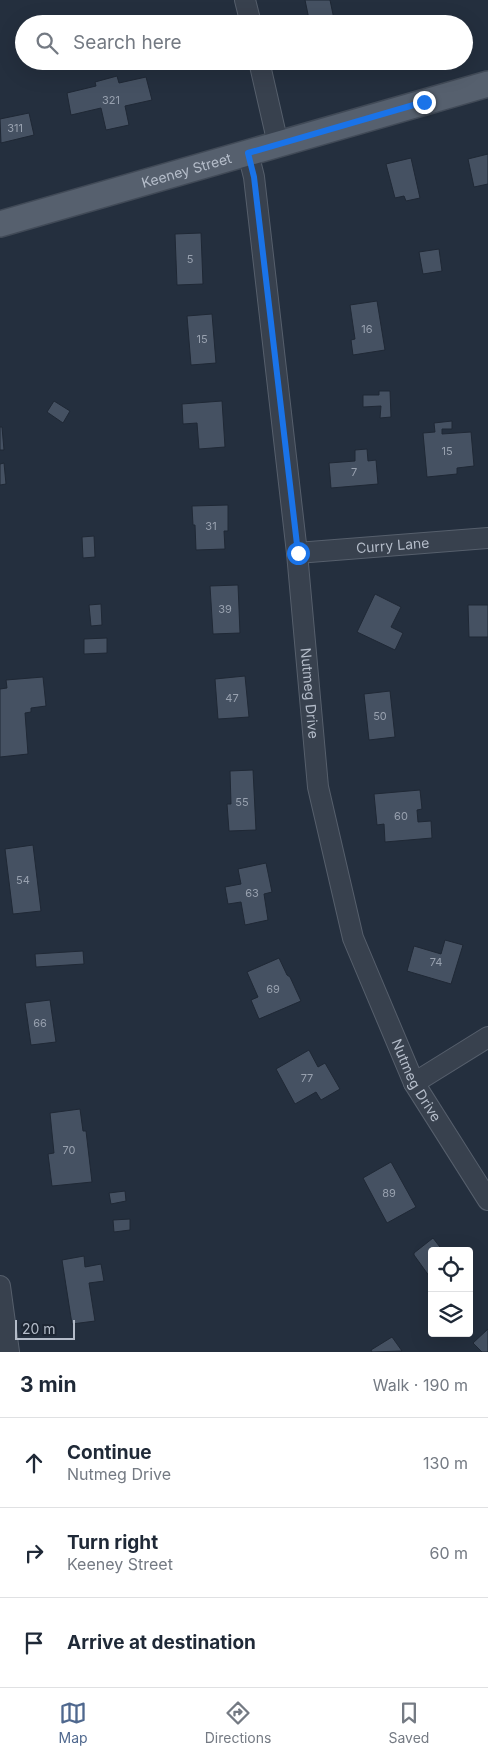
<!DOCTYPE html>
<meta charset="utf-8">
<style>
body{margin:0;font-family:Inter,sans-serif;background:#f6f6f7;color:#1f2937}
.controls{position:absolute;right:15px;bottom:15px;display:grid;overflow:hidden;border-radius:5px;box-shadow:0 5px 20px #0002}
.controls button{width:45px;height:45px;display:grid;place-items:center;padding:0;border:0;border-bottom:1px solid #e0e1e3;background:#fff;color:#1f2937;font:25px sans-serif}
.scale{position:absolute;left:15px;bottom:12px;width:60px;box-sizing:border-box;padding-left:5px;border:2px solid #b4bcc9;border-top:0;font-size:14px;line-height:18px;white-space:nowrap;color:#b4bcc9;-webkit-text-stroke:4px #1d2633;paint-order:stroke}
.stop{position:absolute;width:15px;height:15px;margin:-11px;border:4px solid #1a73e8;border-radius:50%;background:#fff}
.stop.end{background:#1a73e8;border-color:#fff;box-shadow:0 1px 5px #0008}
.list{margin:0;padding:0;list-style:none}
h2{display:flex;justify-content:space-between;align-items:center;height:65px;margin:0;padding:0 20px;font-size:21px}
h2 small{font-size:16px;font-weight:400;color:#747a83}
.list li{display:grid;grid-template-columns:32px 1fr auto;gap:15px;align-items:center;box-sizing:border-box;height:90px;padding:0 20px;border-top:1px solid #e0e1e3}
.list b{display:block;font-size:19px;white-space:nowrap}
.list p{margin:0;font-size:16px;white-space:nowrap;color:#747a83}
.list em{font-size:16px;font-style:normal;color:#747a83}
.icon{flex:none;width:28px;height:28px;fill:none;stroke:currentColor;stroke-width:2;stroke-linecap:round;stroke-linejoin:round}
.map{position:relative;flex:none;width:488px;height:1352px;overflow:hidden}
.search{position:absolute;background:#fff;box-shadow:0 5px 20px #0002;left:15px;right:15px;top:15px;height:55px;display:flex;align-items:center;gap:12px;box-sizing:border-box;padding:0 18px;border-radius:28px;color:#747a83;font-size:19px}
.sheet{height:335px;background:#fff}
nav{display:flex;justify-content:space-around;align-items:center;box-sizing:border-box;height:70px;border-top:1px solid #e0e1e3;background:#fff;font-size:14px;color:#747a83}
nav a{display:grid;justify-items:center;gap:2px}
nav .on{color:#4f688e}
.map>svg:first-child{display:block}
</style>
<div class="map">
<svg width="488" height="1352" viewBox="0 0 488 1352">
<rect width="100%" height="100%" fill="#242f3e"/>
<g fill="#455162" stroke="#1f2835">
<path d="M305 0H330L335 24H310Z"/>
<path d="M117 76 119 83 146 77 152 100 125 106 129 125 106 130 101 108 71 115 67 93 96 86 95 82Z"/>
<path d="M29 113 34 135 1 143 0 119Z"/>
<path d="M488 154V184L474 187 468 159Z"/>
<path d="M411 158 420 198 406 201 404 196 395 198 386 164Z"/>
<path d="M201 233 203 284 177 285 175 234Z"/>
<path d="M439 249 442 271 423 274 419 252Z"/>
<path d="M377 301 385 350 353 355 351 340 355 339 350 305Z"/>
<path d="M212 314 216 363 191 365 187 316Z"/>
<path d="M379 391H390L391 417 380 418 381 406 363 407V395H379Z"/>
<path d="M54 401 70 411 63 423 47 412Z"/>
<path d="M222 401 225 447 199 449 197 423 183 424 182 404Z"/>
<path d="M452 421V429H442V434L471 432 474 466 457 468V474L427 477 423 433 435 432 434 423Z"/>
<path d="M0 427H2L4 450H0Z"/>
<path d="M367 449 368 461 376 460 378 484 331 488 329 463 355 461V450Z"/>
<path d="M4 463 6 484 0 485V464Z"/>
<path d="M228 505V531H224L225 549 196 550 195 525H193L192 506Z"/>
<path d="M94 536 95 557 83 558 82 537Z"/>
<path d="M238 585 240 633 213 634 210 586Z"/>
<path d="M375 594 401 607 391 627 403 633 395 650 357 632Z"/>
<path d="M101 604 102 625 91 626 89 605Z"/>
<path d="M468 605H488V637H469Z"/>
<path d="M107 638V653L84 654V639Z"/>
<path d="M245 676 249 717 218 719 215 679Z"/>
<path d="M43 677 46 706 31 708V712L25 713 28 754 0 757V689L7 688 6 680Z"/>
<path d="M390 691 395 737 369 740 364 694Z"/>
<path d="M253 770 256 830 229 831 227 804H231L230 771Z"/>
<path d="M420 790 422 809 417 810 418 822 431 821 432 838 385 842 384 824 377 825 374 794Z"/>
<path d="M33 845 41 911 13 914 5 849Z"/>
<path d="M266 863 272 892 264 894 268 920 245 925 241 902 228 904 225 887 241 884 238 869Z"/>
<path d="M445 940 463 945 451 984 407 971 414 946 441 954Z"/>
<path d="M83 951 84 964 36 967 35 954Z"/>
<path d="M279 958 287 975 290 977 301 1001 259 1019 251 1000 258 997 247 972Z"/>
<path d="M50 1000 56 1042 31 1045 25 1003Z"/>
<path d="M309 1050 318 1067 325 1063 340 1089 321 1100 316 1092 295 1104 276 1069Z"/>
<path d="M80 1109 83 1131H86L92 1182 52 1186 48 1154 54 1153 50 1113Z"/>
<path d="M391 1162 416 1207 387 1223 363 1178Z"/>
<path d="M125 1191 126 1201 111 1204 109 1193Z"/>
<path d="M130 1219V1230L114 1232 113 1220Z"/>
<path d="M433 1238 443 1251H432V1280L414 1255V1253Z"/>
<path d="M84 1256 85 1267 101 1264 104 1281 89 1283 95 1321 72 1324 62 1260Z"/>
<path d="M488 1329V1352H482L473 1343Z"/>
<path d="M392 1337 402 1351 372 1352 371 1350Z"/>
</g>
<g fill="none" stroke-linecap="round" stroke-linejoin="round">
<g stroke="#565f6c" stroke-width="22">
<g id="minor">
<path d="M245 0 251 24"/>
<path d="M259 61 278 144"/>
<path id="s1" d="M248 153 254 177 297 553 318 787 353 938 414 1083 488 1200"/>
<path id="s2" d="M297 553 488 538"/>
<path d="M414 1083 488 1037"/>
<path d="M0 1286 9 1352"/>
</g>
</g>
<g stroke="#414a57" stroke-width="28">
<g id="major">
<path id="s3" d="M0 224 488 84"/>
</g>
</g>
<use href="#minor" stroke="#38414e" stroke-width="20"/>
<use href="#major" stroke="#56606e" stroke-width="25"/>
</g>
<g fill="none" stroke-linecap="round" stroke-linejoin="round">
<path stroke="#1a73e8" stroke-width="6" d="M298 553 254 177 248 153 424 102"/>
</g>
<g text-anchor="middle" stroke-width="4" stroke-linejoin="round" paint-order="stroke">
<g font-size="11" fill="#98a1af">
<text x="111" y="104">321</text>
<text x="15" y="132">311</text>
<text x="190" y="263">5</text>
<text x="367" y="333">16</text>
<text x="202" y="343">15</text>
<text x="447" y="455">15</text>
<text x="354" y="476">7</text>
<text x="211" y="530">31</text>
<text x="225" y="613">39</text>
<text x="232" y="702">47</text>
<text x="380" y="720">50</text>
<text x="242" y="806">55</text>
<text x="401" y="820">60</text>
<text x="23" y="884">54</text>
<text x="252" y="897">63</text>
<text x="436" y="966">74</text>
<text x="273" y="993">69</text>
<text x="40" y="1027">66</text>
<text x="307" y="1082">77</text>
<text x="69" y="1154">70</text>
<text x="389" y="1197">89</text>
</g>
<g font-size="14" fill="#b4bcc9" stroke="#1d2633">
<text dy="5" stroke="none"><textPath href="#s3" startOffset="194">Keeney Street</textPath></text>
<text dy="5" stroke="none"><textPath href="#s2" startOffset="96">Curry Lane</textPath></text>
<text dy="5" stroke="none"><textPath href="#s1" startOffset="544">Nutmeg Drive</textPath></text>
<text dy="5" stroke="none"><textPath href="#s1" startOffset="949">Nutmeg Drive</textPath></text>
</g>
</g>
</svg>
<div class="controls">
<button><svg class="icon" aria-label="locate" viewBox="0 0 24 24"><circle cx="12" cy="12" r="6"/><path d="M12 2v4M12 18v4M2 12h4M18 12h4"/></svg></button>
<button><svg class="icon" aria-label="layers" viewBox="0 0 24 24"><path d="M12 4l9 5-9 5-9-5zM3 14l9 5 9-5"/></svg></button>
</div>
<div class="scale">20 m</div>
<div class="stop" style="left:298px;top:553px"></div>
<div class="stop end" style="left:424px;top:102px"></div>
<div class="search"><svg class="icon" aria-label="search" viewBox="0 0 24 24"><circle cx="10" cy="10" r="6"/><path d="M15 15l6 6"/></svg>Search here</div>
</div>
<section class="sheet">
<h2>3 min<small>Walk · 190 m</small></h2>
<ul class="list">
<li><svg class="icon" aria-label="ahead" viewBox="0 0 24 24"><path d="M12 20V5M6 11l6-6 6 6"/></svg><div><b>Continue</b><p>Nutmeg Drive</p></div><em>130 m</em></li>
<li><svg class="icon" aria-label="right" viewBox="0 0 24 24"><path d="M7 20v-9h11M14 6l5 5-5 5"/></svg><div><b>Turn right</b><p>Keeney Street</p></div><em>60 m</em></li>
<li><svg class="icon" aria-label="arrive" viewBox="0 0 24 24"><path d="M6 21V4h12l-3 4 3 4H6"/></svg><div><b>Arrive at destination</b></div></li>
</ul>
</section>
<nav>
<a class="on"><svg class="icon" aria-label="map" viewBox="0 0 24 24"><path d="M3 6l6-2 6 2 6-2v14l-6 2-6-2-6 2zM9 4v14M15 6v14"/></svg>Map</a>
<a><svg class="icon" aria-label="directions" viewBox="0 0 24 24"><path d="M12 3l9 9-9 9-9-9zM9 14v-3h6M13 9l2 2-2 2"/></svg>Directions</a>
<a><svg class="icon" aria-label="saved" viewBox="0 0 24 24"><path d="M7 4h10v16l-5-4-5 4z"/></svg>Saved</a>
</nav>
